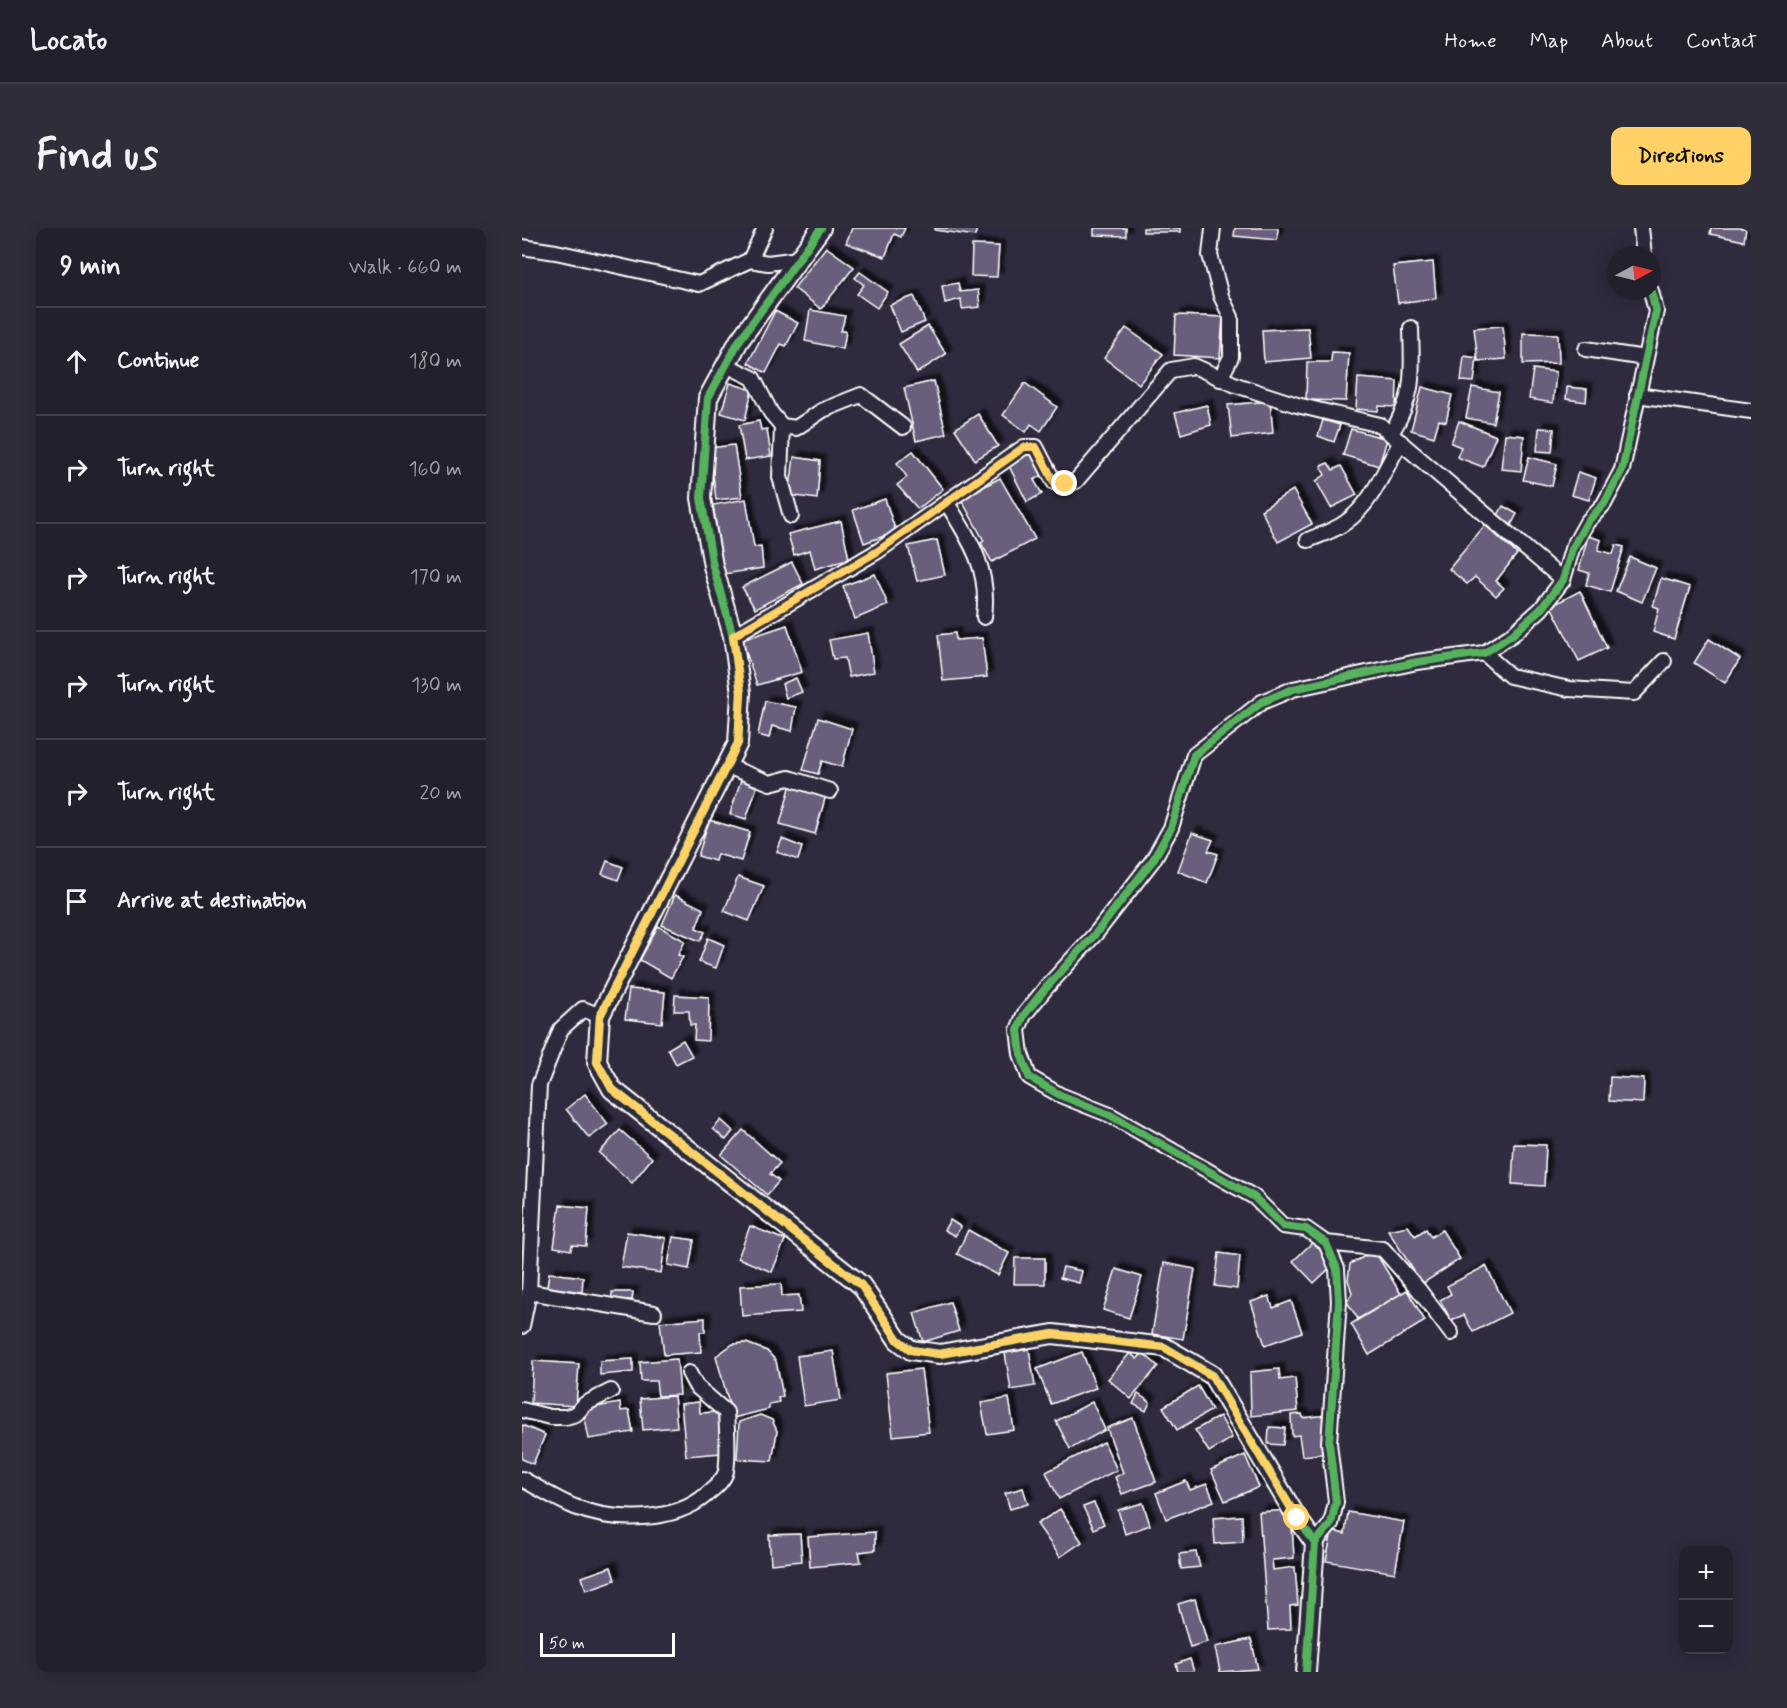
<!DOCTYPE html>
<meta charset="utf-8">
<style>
body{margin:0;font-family:Mynerve,sans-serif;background:#2f2d3a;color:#f1f3f6}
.controls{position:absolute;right:18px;bottom:18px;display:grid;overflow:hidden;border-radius:12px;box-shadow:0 3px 15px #0003}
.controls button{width:54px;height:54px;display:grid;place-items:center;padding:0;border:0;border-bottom:2px solid #403e4a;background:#23202e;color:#f1f3f6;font:30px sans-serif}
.compass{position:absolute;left:1085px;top:18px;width:54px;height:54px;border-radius:50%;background:#23202e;box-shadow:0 3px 15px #0003;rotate:83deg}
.scale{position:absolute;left:18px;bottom:15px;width:135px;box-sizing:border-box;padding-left:6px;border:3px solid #fff;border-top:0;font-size:16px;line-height:21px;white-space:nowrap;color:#fff;-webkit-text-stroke:4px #2f2a3d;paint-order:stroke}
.stop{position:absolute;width:18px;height:18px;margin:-14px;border:4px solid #ffd166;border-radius:50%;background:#fff}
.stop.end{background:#ffd166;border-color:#fff;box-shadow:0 2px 6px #0008}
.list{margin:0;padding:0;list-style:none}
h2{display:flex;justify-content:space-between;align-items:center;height:78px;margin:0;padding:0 24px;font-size:26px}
h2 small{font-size:20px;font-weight:400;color:#a3a3aa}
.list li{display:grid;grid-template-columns:39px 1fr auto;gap:18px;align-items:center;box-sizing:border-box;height:108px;padding:0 24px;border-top:2px solid #403e4a}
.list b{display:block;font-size:22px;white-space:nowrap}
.list em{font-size:20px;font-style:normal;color:#a3a3aa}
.icon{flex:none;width:33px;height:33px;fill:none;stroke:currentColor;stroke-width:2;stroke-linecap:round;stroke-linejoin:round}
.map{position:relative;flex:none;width:1229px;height:1444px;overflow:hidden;border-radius:12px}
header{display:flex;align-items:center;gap:36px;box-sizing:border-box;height:84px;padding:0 30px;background:#23202e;border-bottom:2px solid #403e4a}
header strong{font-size:28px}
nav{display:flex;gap:33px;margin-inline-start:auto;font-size:21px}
.intro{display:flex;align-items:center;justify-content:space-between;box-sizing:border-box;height:144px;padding:0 36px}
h1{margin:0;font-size:42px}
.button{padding:15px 27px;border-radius:12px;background:#ffd166;color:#111;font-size:21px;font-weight:700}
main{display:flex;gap:36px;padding:0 36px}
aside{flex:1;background:#23202e;border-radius:12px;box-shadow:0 3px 15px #0003}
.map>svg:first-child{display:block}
</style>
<header>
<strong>Locato</strong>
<nav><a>Home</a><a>Map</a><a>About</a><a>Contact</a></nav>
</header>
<div class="intro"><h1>Find us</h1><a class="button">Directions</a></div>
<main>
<aside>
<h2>9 min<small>Walk · 660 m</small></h2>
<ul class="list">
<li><svg class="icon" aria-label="ahead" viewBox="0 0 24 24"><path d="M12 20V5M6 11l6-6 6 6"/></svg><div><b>Continue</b></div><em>180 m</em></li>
<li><svg class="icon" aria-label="right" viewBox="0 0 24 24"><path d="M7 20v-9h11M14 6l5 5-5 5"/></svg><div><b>Turn right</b></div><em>160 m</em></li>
<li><svg class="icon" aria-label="right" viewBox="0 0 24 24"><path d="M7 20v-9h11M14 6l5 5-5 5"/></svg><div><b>Turn right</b></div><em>170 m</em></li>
<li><svg class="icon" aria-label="right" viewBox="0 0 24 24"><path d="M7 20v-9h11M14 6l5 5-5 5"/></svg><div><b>Turn right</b></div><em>130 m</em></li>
<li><svg class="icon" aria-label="right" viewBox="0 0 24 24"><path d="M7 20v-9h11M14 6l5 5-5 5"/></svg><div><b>Turn right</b></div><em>20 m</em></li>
<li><svg class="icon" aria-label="arrive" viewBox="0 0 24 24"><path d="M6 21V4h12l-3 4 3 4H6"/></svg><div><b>Arrive at destination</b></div></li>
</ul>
</aside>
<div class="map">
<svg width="1229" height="1444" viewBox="0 0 1229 1444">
<defs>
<filter id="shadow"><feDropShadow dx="5.5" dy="-5.5" stdDeviation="1.5" flood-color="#0009"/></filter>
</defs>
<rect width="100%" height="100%" fill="#2f2a3d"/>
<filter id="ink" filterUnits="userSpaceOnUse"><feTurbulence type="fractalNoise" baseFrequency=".0167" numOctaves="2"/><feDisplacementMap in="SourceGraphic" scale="12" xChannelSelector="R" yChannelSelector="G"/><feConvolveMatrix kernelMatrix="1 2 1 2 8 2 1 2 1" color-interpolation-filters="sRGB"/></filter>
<g filter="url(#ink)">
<g fill="#695e7c" stroke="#fff" stroke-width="1.5" filter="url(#shadow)">
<path d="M330 0H383L379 9 372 6 363 29 324 15Z"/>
<path d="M413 0H455L453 8 413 2Z"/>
<path d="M572 0H604V8L572 7Z"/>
<rect x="621" y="0" width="37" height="4"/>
<path d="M713 0H756L755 12 712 8Z"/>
<path d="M1189 0H1224L1222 13 1188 6Z"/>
<path d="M450 17 477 18 475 49 449 48Z"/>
<path d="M304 19 332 39 299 81 272 60Z"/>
<path d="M911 34 914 70 876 75 871 38Z"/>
<path d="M338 44 366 64 355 80 335 66 342 57 333 50Z"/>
<path d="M436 55 438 64 456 62 458 79 440 81 439 71 423 75 420 58Z"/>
<path d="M392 68 403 94 379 104 368 77Z"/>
<path d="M288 82 323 88 319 103H324L321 121 283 113Z"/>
<path d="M253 83 276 95 264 118 259 116 244 145 226 135Z"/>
<path d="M654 87 701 89 698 130 652 127Z"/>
<path d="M406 98 424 126 395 145 377 116Z"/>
<path d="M981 98 984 131 956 133 952 100Z"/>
<path d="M604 100 641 126 617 156 582 130Z"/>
<path d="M786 100 789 130 742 134 740 102Z"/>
<path d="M1001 105 1036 106 1037 135 1001 136Z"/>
<path d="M810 124 827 125 824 173 784 172 785 134H809Z"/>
<path d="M942 128 955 130 952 154 939 153Z"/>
<path d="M1011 141 1034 144 1031 175 1007 171Z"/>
<path d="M836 150 875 153 874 179 857 178 856 183 834 181Z"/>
<path d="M412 153 424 206 394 213 382 160Z"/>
<path d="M208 155 230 162 223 192 199 185Z"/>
<path d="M503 155 535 179 519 203 509 196 504 204 481 187Z"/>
<path d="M900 159 930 167 924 194 917 192 912 209 889 202Z"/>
<path d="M950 159 977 164 971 195 944 190Z"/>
<path d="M1045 159 1065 161 1064 174 1044 171Z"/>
<path d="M748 173 751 205 710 210 706 177Z"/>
<path d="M685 177 689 197 659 206 653 185Z"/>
<path d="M456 186 476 218 453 232 433 201Z"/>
<path d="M801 192 818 197 812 214 796 208Z"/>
<path d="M237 193 239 202 245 201 249 228 223 232 217 197Z"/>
<path d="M937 193 974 208 961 239 935 229 939 219 929 215Z"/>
<path d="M1017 200 1032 201 1030 224 1015 223Z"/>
<path d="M829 201 865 211 857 238 821 227Z"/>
<path d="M983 206 1002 208 999 243 979 241Z"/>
<path d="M212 217 220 269 194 272 188 220Z"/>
<path d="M391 223 421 261 396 281 375 257 385 249 375 235Z"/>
<path d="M509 224 521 247 512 252 520 266 505 274 486 236Z"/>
<path d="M272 229 298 233 295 271 267 267Z"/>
<path d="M1007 229 1035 236 1030 258 1001 252Z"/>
<path d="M806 235 811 242 819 238 835 267 809 280 794 253 803 247 799 238Z"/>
<path d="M1056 244 1074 250 1067 272 1049 267Z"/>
<path d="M478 250 513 311 470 334 459 315 462 313 439 271Z"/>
<path d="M771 262 790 296 756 314 739 282Z"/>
<path d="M224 271 232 319 239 318 241 340 202 346 191 277Z"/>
<path d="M363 271 374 304 342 315 331 282Z"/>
<path d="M981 278 995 286 989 297 975 289Z"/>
<path d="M319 293 327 331 293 341 288 322 272 327 266 306Z"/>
<path d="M963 297 995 326 974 353 982 360 974 368 953 349 945 356 927 341Z"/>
<path d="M1066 308 1079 312 1076 322 1091 326 1094 317 1102 319 1088 364 1064 357 1067 345 1057 342Z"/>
<path d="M415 312 423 347 395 353 386 318Z"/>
<path d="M1108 329 1134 340 1120 374 1094 363Z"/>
<path d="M270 334 281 356 233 381 220 359Z"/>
<path d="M353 346 366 377 333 391 321 358Z"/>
<path d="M1139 350 1168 359 1152 411 1131 404 1137 380 1131 378Z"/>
<path d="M1058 363 1085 420 1057 433 1029 378Z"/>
<path d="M265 397 280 444 235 457 220 412Z"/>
<path d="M346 405 352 444 327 449 323 430 311 431 307 412Z"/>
<path d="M433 405 434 412 460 410 465 449 421 453 416 407Z"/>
<path d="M1187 411 1218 431 1203 455 1172 435Z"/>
<path d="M274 450 280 464 264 470 260 456Z"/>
<path d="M243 473 274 479 270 503 250 498 247 510 236 507Z"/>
<path d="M296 490 330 501 320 539 300 533 296 546 281 542Z"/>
<path d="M219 552 235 559 224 591 208 586Z"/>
<path d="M269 556 304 567 293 606 258 596Z"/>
<path d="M187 592 228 604 219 633 195 626 193 633 176 628Z"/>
<path d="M670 605 691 612 686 623 696 626 685 655 656 643Z"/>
<path d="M260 611 280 619 276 632 255 624Z"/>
<path d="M85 633 101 639 96 652 80 646Z"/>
<path d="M216 649 242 658 227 693 202 683Z"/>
<path d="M153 667 181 681 174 700 183 704 178 713 140 697Z"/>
<path d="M136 698 163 713 156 727 161 729 149 750 118 732Z"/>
<path d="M186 710 202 717 194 740 177 734Z"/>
<path d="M107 761 143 764 140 795 103 791Z"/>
<path d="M153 767 187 769 186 813 172 812 173 797H168L167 783H152Z"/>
<path d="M161 812 170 828 154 836 146 821Z"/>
<path d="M1088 849 1122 851 1121 875 1087 873Z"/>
<path d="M63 866 86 896 67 910 44 881Z"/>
<path d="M199 892 211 903 204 912 191 901Z"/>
<path d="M98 902 130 930 110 955 77 925Z"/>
<path d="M221 902 258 935 248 946 257 953 245 967 199 927Z"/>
<path d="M992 916 1024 917 1022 958 990 956Z"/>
<path d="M38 977 67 980 64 1018 50 1017 49 1022 32 1019Z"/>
<path d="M428 992 439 999 433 1008 422 1002Z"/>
<path d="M228 998 263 1012 250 1044 216 1030Z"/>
<path d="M886 998 893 1008 904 1001 909 1009 920 1002 938 1031 900 1056 866 1002Z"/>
<path d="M446 1002 487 1025 476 1047 435 1026Z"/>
<path d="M105 1004 144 1010 139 1045 99 1039Z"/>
<path d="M151 1009 172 1012 167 1041 146 1037Z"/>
<path d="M791 1014 812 1036 792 1055 771 1033Z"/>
<path d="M697 1025 718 1028 715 1061 693 1058Z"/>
<path d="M845 1027H855L879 1066 836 1091 825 1074 830 1065 826 1052 828 1036Z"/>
<path d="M493 1030H523V1056H492Z"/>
<path d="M642 1035 673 1041 661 1111 630 1106Z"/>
<path d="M964 1038 988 1085 951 1104 942 1087 929 1092 918 1072 929 1066 925 1058Z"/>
<path d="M541 1039 560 1043 557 1055 538 1050Z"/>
<path d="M594 1041 620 1049 607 1090 581 1082Z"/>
<path d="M27 1045 61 1049 60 1064 25 1059Z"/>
<path d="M259 1056 260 1068 277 1067 279 1084 220 1088 218 1058Z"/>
<path d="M885 1062 903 1093 847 1127 829 1096Z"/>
<path d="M90 1064H111L110 1072H90Z"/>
<path d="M747 1068 751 1080 769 1073 780 1104 743 1117 729 1074Z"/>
<path d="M428 1074 437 1103 401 1114 392 1085Z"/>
<path d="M183 1090V1104H178L179 1124 142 1127 138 1094Z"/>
<path d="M224 1115 245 1123 254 1133 261 1168 256 1170 257 1174 247 1176V1181L211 1190 194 1128 211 1116Z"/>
<path d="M507 1121 513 1158 489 1162 483 1125Z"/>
<path d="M311 1123 319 1172 282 1178 275 1128Z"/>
<path d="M560 1124 574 1160 529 1176 515 1141Z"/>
<path d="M608 1125 615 1131 621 1125 636 1138 609 1171 586 1151Z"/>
<path d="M111 1131V1144L78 1147V1133Z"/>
<path d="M155 1131 158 1167 136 1168 134 1153H119L118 1134Z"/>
<path d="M11 1133 57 1136 54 1178 9 1175Z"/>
<path d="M399 1141 407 1204 371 1208 364 1145Z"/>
<path d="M757 1141 758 1152 773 1150 776 1183 729 1188 728 1144Z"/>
<path d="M676 1158 690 1182 655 1202 641 1179Z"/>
<path d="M616 1166 628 1174 624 1183 611 1176Z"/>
<path d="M152 1168 155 1199 121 1202 118 1171Z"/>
<path d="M487 1170 492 1202 465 1206 459 1175Z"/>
<path d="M177 1174 178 1185 196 1184 199 1225 164 1228 159 1176Z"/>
<path d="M570 1174 583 1202 548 1221 534 1193Z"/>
<path d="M98 1175 99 1183 107 1182 111 1204 67 1211 61 1181Z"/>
<path d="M780 1186 781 1190 804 1187 807 1225 780 1228 777 1207 770 1208 769 1187Z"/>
<path d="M238 1187 250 1192 255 1203 250 1233 215 1231 217 1194Z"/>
<path d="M698 1188 710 1210 687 1224 673 1202Z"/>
<path d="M611 1190 634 1254 600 1266 593 1249 601 1245 585 1200Z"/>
<path d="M0 1197 23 1207 11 1236 0 1231Z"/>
<path d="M747 1199 763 1200 761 1217 746 1216Z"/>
<path d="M582 1214 595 1242 537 1271 524 1244Z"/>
<path d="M723 1227 737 1259 703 1273 689 1242Z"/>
<path d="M664 1253 668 1262 685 1256 692 1273 644 1291 634 1265Z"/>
<path d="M501 1260 506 1276 488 1281 483 1265Z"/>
<path d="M572 1275 582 1296 572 1301 561 1279Z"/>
<path d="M621 1275 628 1297 603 1306 596 1282Z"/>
<path d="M538 1281 560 1314 538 1329 515 1296Z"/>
<path d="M769 1282 772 1330 750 1332 751 1342 773 1339 776 1377 768 1378 769 1401 746 1402 737 1284Z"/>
<path d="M826 1284 882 1294 873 1345 804 1333 810 1303 823 1306Z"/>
<path d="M720 1288 721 1314 693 1316 691 1290Z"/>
<path d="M353 1304V1322L337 1324 339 1334 288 1339 286 1309Z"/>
<path d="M278 1306 280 1333 249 1336 247 1307Z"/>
<path d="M674 1324 678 1339 659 1341 657 1326Z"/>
<path d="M89 1339 93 1352 64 1362 60 1349Z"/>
<path d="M673 1371 685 1414 668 1419 656 1376Z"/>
<path d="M729 1411 736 1441 698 1444 693 1419Z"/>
<path d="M668 1431 672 1444H656L654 1436Z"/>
</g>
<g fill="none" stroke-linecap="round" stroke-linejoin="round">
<g stroke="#fff" stroke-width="18">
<g id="minor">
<path d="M691 0 688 27 699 68 709 89V129L698 151"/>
<path d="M1119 0 1122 27"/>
<path d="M0 19 34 24 177 56 228 32 246 35 276 31"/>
<path d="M228 32 243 0"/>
<path d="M1064 121 1123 130"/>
<path d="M204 137 231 150 249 185 260 198 274 200 301 182 339 167 381 199"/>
<path d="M1115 167 1229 183"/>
<path d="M260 198 258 249 269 288"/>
<path d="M869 206C894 164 890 147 889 100"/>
<path d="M425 275C449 314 468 341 462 389"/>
<path d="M786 312C798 307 814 302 824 294 851 275 862 241 879 214"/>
<path d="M211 408 356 323 502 219H514L532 254 543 257 554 253 649 142 672 138 714 157 775 177 858 197 1041 352"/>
<path d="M962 425 988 448 1047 461 1112 465 1142 433"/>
<path d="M205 538 248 555 267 550 308 563"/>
<path d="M804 1015 861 1021 897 1062 929 1105"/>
<path d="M7 1064 132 1085"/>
<path d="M0 1098 7 1064 17 857 39 801 61 781 78 788"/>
<path d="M0 1182 28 1189H44L54 1186 63 1176 89 1163"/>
<path d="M0 1251C17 1260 35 1272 53 1279 90 1294 152 1295 184 1267 191 1261 202 1253 204 1243 207 1225 205 1202 204 1184L174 1158 167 1145"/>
<path d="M793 1315 809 1296 814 1274 807 1215 817 1073 815 1041 804 1015 784 1001 761 998 732 969 588 887 538 867 507 849 499 826 496 802 502 787 523 761 575 704 631 632 649 600 672 527 740 474 771 461 895 434 962 425 991 406 1019 381 1041 352 1050 321 1065 294 1082 276 1100 242 1134 83 1129 63"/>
</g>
</g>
<g stroke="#fff" stroke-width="22">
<path id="tertiary" d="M299 0 217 113 186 170 179 270 191 338 211 408 219 465 216 515 78 788 75 834 90 861 339 1057 376 1112 389 1122 418 1126 531 1106 642 1119 690 1147 775 1290 793 1315 784 1444"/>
</g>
<use href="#minor" stroke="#2f2a3d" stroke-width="14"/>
<use href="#tertiary" stroke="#2f2a3d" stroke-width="18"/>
<g stroke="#2f2a3d" stroke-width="11">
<g id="cycleway">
<path d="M299 0 217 113 186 170 179 270 191 338 211 408 219 465 216 515 78 788 75 834 90 861 339 1057 376 1112 389 1122 418 1126 531 1106 642 1119 690 1147 775 1290 793 1315 784 1444"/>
<path d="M793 1315 809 1296 814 1274 807 1215 817 1073 815 1041 804 1015 784 1001 761 998 732 969 588 887 538 867 507 849 499 826 496 802 502 787 523 761 575 704 631 632 649 600 672 527 740 474 771 461 895 434 962 425 991 406 1019 381 1041 352 1050 321 1065 294 1082 276 1100 242 1134 83 1129 63"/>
</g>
</g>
<use href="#cycleway" stroke="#56b35d" stroke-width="8"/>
</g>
</g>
<g fill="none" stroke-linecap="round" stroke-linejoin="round" filter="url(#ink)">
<path stroke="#ffd166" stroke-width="8" d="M543 256 532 254 514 219H502L356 323 211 408 219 465 216 515 78 788 75 834 90 861 339 1057 376 1112 389 1122 417 1126 531 1106 642 1119 690 1148 775 1290"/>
</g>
</svg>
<div class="controls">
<button>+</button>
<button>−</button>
</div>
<svg class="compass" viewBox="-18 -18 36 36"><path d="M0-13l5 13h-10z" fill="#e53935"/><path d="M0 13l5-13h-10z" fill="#a3a3aa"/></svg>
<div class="scale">50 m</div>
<div class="stop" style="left:775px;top:1290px"></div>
<div class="stop end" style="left:543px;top:256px"></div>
</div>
</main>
